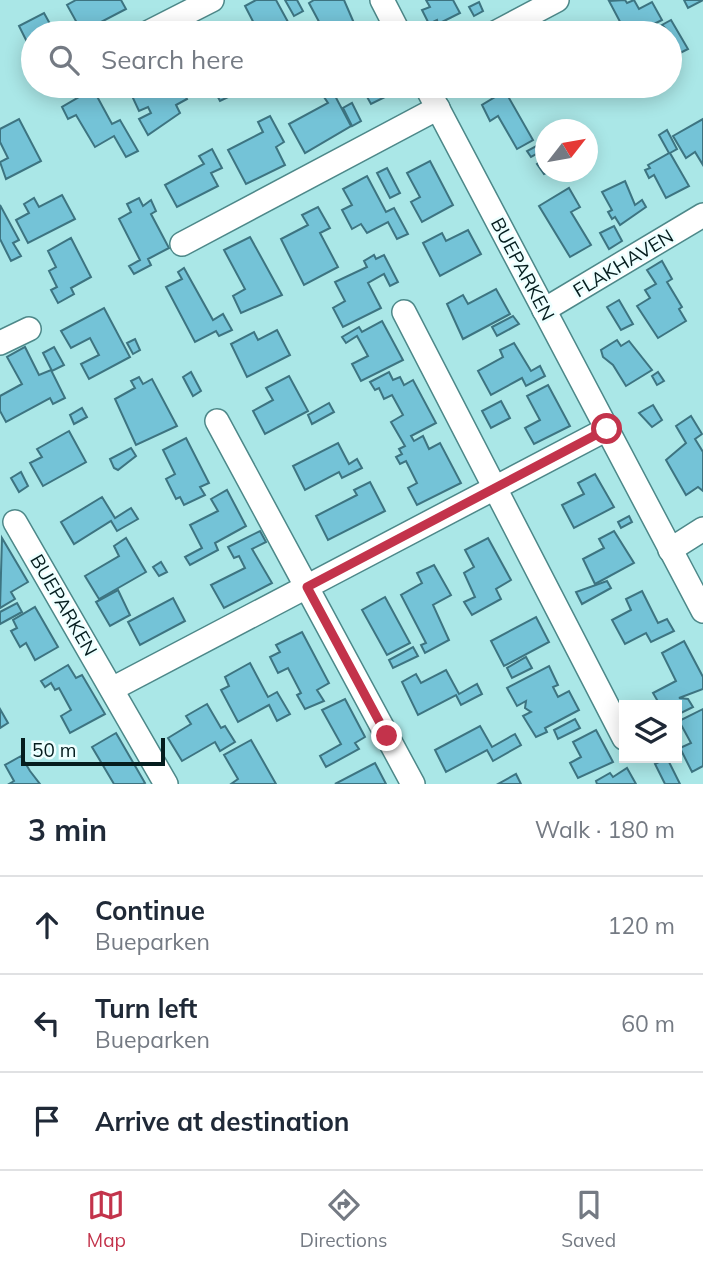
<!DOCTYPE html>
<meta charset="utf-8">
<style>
body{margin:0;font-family:Mulish,sans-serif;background:#f2f2f3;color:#1f2937}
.controls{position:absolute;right:21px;bottom:21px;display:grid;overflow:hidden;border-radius:0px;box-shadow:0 4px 18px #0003}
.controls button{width:63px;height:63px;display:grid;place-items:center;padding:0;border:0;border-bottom:2px solid #e0e1e3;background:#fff;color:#1f2937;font:35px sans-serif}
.compass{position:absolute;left:535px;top:119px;width:63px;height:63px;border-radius:50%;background:#fff;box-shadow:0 4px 18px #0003;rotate:59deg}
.scale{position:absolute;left:21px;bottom:18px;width:144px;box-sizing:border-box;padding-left:7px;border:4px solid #051d1e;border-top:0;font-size:19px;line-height:24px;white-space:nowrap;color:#051d1e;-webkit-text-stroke:5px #edffff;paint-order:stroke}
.stop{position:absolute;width:21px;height:21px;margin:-16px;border:5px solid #c3334b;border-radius:50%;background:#fff}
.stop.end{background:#c3334b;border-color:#fff;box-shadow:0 2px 7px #0008}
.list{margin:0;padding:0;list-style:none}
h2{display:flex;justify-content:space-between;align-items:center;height:91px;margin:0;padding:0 28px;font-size:30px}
h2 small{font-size:23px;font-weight:400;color:#747a83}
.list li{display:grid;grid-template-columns:46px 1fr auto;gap:21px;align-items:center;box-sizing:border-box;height:98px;padding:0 28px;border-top:2px solid #e0e1e3}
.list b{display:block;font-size:26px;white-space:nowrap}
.list p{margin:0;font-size:23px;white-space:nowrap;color:#747a83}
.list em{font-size:23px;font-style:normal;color:#747a83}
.icon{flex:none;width:38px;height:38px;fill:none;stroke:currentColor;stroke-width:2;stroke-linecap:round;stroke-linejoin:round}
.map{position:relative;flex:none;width:703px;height:784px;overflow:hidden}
.search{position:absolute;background:#fff;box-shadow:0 4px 18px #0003;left:21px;right:21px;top:21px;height:77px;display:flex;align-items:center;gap:18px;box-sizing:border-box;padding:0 24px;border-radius:38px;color:#747a83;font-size:26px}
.sheet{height:385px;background:#fff}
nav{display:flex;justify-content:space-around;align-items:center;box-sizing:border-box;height:98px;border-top:2px solid #e0e1e3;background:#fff;font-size:19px;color:#747a83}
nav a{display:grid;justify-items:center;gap:4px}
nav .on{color:#c3334b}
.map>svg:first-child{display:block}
</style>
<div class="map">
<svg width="703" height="784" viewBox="0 0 703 784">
<rect width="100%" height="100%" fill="#aae7e7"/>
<g fill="#74c3d7" stroke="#3d7481" stroke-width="2">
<path d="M76 0H121L126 9 82 32 67 5Z"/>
<path d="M256 0H276L294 33H259L245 6Z"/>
<path d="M285 0H297L303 11 294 16Z"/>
<path d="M314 0H344L357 30 325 33 309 3Z"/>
<path d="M426 0H453L460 13 438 24 437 20 429 24 422 10 430 7Z"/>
<path d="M625 0 627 3 634 0 639 9 652 2 662 20 636 33H626L609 1Z"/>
<path d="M684 0H703L688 8Z"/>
<path d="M479 2 483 11 474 16 469 7Z"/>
<path d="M44 13 55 33H33V54L19 26Z"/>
<path d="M671 20 688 49 678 54 670 33 662 25Z"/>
<path d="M137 86H180L187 99 176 105 180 113 148 135 139 119 151 113 148 107 139 111 132 96 140 92Z"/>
<path d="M212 86H241L243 90 220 101Z"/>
<path d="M361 86H389L393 93 371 104Z"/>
<path d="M93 89 112 124 120 120 138 151 126 157 114 136 95 147 76 115 68 119 62 107Z"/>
<path d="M505 91 533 140 517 149 498 116 490 121 482 105Z"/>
<path d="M333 92 351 126 305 153 289 124 328 103 324 97Z"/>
<path d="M352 103 361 121 352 126 343 108Z"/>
<path d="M270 116 284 142 276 147 285 165 246 184 228 150 263 132 258 122Z"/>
<path d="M19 119 41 161 6 179 0 162 8 158 0 142V129Z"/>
<path d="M703 119V165L695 152 686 158 673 136Z"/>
<path d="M667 130 677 149 670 153 689 186 666 198 654 175 649 178 645 170 650 168 648 165 669 153 659 135Z"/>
<path d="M540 144 544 150 531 157 527 151Z"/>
<path d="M212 149 222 168 211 173 218 186 177 207 165 185 204 164 199 156Z"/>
<path d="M545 158 546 172H548L544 174 537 164Z"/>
<path d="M430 161 453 205 422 222 411 202 420 197 407 173Z"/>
<path d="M387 168 400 193 390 198 377 173Z"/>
<path d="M367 176 386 212 394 208 408 234 397 239 388 222 367 233 361 224 352 229 342 210 352 205 343 189Z"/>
<path d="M625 181 635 205 642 200 646 207 620 225 615 217 612 219 608 212 612 210 602 192Z"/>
<path d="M569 188 580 207 571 212 591 245 570 257 539 206Z"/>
<path d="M62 195 75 219 28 243 16 220 29 213 24 204 34 198 39 207Z"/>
<path d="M139 198 143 206 151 200 156 211 151 214 169 248 148 259 151 265 134 274 129 266 140 260 119 219 131 212 127 204Z"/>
<path d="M0 205 19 240 13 243 21 256 11 261 0 239Z"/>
<path d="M318 207 330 228 320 233 338 267 304 285 281 239 308 225 302 215Z"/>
<path d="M614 226 622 241 609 249 600 233Z"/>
<path d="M468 230 481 254 440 276 423 243 442 233 446 241Z"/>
<path d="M250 237 282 295 241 313 233 296 245 289 224 250Z"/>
<path d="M71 238 91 277 71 288 74 294 58 303 51 290 57 287 49 271 56 267 48 251Z"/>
<path d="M374 255 376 259 384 255 398 282 390 286 384 274 368 283 381 308 343 327 333 308 345 301 335 282 367 267 364 261Z"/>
<path d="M662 261 672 279 667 282 682 307 679 309 686 321 658 338 637 306 650 298 645 290 656 284 647 270Z"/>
<path d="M184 268 213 320 223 314 232 330 219 336 216 331 195 342 166 287 182 279 178 272Z"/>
<path d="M496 289 510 314 463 339 447 304 463 295 468 304Z"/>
<path d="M619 300 633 324 621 330 607 307Z"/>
<path d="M104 308 130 357 89 379 81 364 99 355 90 338 71 348 61 331Z"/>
<path d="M513 316 519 324 497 336 492 327Z"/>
<path d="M382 321 403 360 361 381 352 364 368 356 357 336 346 343 342 337 359 327 362 332Z"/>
<path d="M277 330 290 355 247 377 231 344 254 332 258 340Z"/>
<path d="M135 339 140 350 133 354 127 343Z"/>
<path d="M617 340 621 346 629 341 652 370 626 386 613 365 603 357 601 350Z"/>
<path d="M514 343 531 371 540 366 545 376 526 386 522 378 491 395 478 371 503 357 500 350Z"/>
<path d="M25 347 39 375 51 370 65 398 53 404 50 398 6 422 0 411V396L22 384 7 357Z"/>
<path d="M54 347 64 365 52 371 43 353Z"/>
<path d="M191 372 201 391 193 396 183 377Z"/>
<path d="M389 372 393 380 400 377 404 385 413 380 436 423 411 436 414 441 423 436 429 449 440 443 461 483 417 505 408 488 417 483 406 461 400 464 396 457 402 454 399 449 405 446 391 422 403 415 392 395 384 399 379 388 375 390 370 382Z"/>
<path d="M658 372 664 381 657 385 652 376Z"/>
<path d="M289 376 308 411 265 434 253 411 273 400 266 388Z"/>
<path d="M139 377 143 384 152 379 177 426 136 445 115 399 135 388 131 381Z"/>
<path d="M548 385 570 426 534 444 525 428 540 420 527 396Z"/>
<path d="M501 401 510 418 491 428 482 411Z"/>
<path d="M329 403 334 412 312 424 308 415Z"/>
<path d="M653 405 662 420 652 427 639 413Z"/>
<path d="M82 408 87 417 74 424 70 415Z"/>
<path d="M691 416 702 434 695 439 703 452V491L698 487 686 495 666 460 686 443 676 426Z"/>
<path d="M69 431 86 462 43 486 30 463 42 457 37 449Z"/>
<path d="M186 438 209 483 200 487 205 495 184 505 180 497 176 499 166 479 175 474 163 450Z"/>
<path d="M338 443 349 464 357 459 362 468 342 478 339 472 305 490 293 466Z"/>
<path d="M131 448 136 456 118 470 114 468 110 459Z"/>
<path d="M21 472 28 486 19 492 11 478Z"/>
<path d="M595 474 614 507 574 528 562 505 584 494 578 483Z"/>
<path d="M370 482 385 511 328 540 316 516 357 495 354 490Z"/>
<path d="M227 490 246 526 215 543 218 550 190 565 185 557 202 548 190 525 218 511 211 499Z"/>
<path d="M102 497 115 518 131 508 138 519 117 531 111 521 74 544 61 522Z"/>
<path d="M629 516 632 522 621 528 618 522Z"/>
<path d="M260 531 266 542 252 549 272 583 224 608 211 585 245 568 239 556 234 558 228 547Z"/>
<path d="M614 531 634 563 595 584 583 559 604 548 599 539Z"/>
<path d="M2 538 28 582 11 592 15 599 0 608Z"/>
<path d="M126 538 146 572 99 599 85 576 119 556 114 546Z"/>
<path d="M488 538 511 580 496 589 501 599 472 615 464 602 475 597 464 573 474 567 465 550Z"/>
<path d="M161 562 167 572 159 576 153 567Z"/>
<path d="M434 565 451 595 433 605 449 640 425 653 421 645 426 643 401 595 422 583 417 573Z"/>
<path d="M607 581 611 588 582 604 576 592Z"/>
<path d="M118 590 130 615 110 626 96 602Z"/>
<path d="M642 591 658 623 667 619 674 631 651 642 646 633 625 644 612 620 631 610 626 599Z"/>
<path d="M385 597 410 643 387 655 362 610Z"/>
<path d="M173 598 185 621 140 645 128 622Z"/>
<path d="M17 603 22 612 0 624V612Z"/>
<path d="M35 607 58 647 35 660 26 643 20 647 11 631 17 628 13 620Z"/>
<path d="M536 617 549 642 504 666 491 641Z"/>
<path d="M302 632 329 683 317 690 324 701 305 709 297 695 301 693 288 668 278 673 270 657 280 652 276 645Z"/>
<path d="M684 641 703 677V689L679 698 688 699 693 707 677 715V705H660L653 693 676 681 662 653Z"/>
<path d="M413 647 418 656 393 668 389 660Z"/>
<path d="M526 657 532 668 512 678 507 668Z"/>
<path d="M250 663 268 697 277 692 290 714 277 721 269 705 238 722 221 690 229 686 225 677Z"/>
<path d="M68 665 76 678 82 675 105 714 70 733 61 716 71 710 59 688 55 690 51 683 45 687 41 681Z"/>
<path d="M549 666 558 685 553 687 558 697 569 691 579 710 545 728 547 732 536 737 523 716 531 712 525 708 526 701 517 706 507 688Z"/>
<path d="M446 670 459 694 477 684 482 694 461 705 456 695 418 715 402 682 416 674 421 683Z"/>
<path d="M345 699 365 737 355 743 359 749 326 767 320 756 341 744 322 710Z"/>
<path d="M207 704 221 728 225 726 235 742 220 751 215 742 182 761 168 738 191 724 186 716Z"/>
<path d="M0 709 8 723 0 728Z"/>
<path d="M703 709V766L692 772 680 748 691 743 679 721Z"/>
<path d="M575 719 580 728 558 739 554 730Z"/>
<path d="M480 726 492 747 515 734 521 745 493 761 487 750 446 772 435 750Z"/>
<path d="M596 730 613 762 578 778 570 763 581 757 573 742Z"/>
<path d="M116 733 145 783 143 784H114L92 747Z"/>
<path d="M251 740 276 784H231L238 779 224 755Z"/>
<path d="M21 756 30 771 40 784H9L14 781 5 765Z"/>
<path d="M667 758 680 784H665L655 764Z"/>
<path d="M375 763 386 784H335Z"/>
<path d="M627 768 636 784H597L596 781 610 773 613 777Z"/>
<path d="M516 774 521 784H498Z"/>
</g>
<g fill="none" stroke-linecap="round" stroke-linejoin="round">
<g stroke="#4d8889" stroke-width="26">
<g id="minor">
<path d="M382 0 399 33"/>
<path d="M147 33 212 0"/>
<path d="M495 33 557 0"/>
<path d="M426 86 703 611"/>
<path d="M182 244 438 108"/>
<path d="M544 310 703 215"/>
<path d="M404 312 624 738"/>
<path d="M0 343 29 329"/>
<path d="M217 421 413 784"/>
<path d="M15 522 166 784"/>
<path d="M670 550 703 529"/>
<path d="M112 689 607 429"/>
</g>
</g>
<use href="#minor" stroke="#fff" stroke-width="23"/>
</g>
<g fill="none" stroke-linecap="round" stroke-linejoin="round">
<path stroke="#c3334b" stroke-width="9" d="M387 736 307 587 607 429"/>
</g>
<g text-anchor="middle" stroke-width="5" stroke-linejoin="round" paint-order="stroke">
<g font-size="19" fill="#051d1e" stroke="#edffff">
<text transform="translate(623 263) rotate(-31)" y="7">FLAKHAVEN</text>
<text transform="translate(523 269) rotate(62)" y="7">BUEPARKEN</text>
<text transform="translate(64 605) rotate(60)" y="7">BUEPARKEN</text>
</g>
</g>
</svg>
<div class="controls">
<button><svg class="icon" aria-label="layers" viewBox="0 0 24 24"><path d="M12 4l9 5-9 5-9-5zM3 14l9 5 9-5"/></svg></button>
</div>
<svg class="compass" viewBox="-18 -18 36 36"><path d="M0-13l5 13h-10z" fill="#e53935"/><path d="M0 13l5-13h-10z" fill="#747a83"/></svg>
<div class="scale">50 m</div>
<div class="stop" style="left:607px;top:429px"></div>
<div class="stop end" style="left:387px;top:736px"></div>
<div class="search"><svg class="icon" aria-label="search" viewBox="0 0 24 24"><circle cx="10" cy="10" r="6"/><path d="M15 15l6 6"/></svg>Search here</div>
</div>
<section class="sheet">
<h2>3 min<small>Walk · 180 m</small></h2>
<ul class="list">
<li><svg class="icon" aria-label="ahead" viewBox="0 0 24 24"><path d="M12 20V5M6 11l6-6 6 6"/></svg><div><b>Continue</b><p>Bueparken</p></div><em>120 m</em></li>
<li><svg class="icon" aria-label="left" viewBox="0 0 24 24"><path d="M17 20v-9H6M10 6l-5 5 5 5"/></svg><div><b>Turn left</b><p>Bueparken</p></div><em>60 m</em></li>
<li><svg class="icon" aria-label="arrive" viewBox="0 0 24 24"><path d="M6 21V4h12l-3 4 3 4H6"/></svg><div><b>Arrive at destination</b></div></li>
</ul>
</section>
<nav>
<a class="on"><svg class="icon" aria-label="map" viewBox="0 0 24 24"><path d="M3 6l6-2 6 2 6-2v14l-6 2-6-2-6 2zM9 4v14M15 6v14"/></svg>Map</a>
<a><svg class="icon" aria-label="directions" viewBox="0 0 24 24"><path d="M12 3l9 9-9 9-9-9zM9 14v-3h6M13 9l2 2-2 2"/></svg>Directions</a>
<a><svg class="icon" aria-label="saved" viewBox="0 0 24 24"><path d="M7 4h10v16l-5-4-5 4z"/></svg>Saved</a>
</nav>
